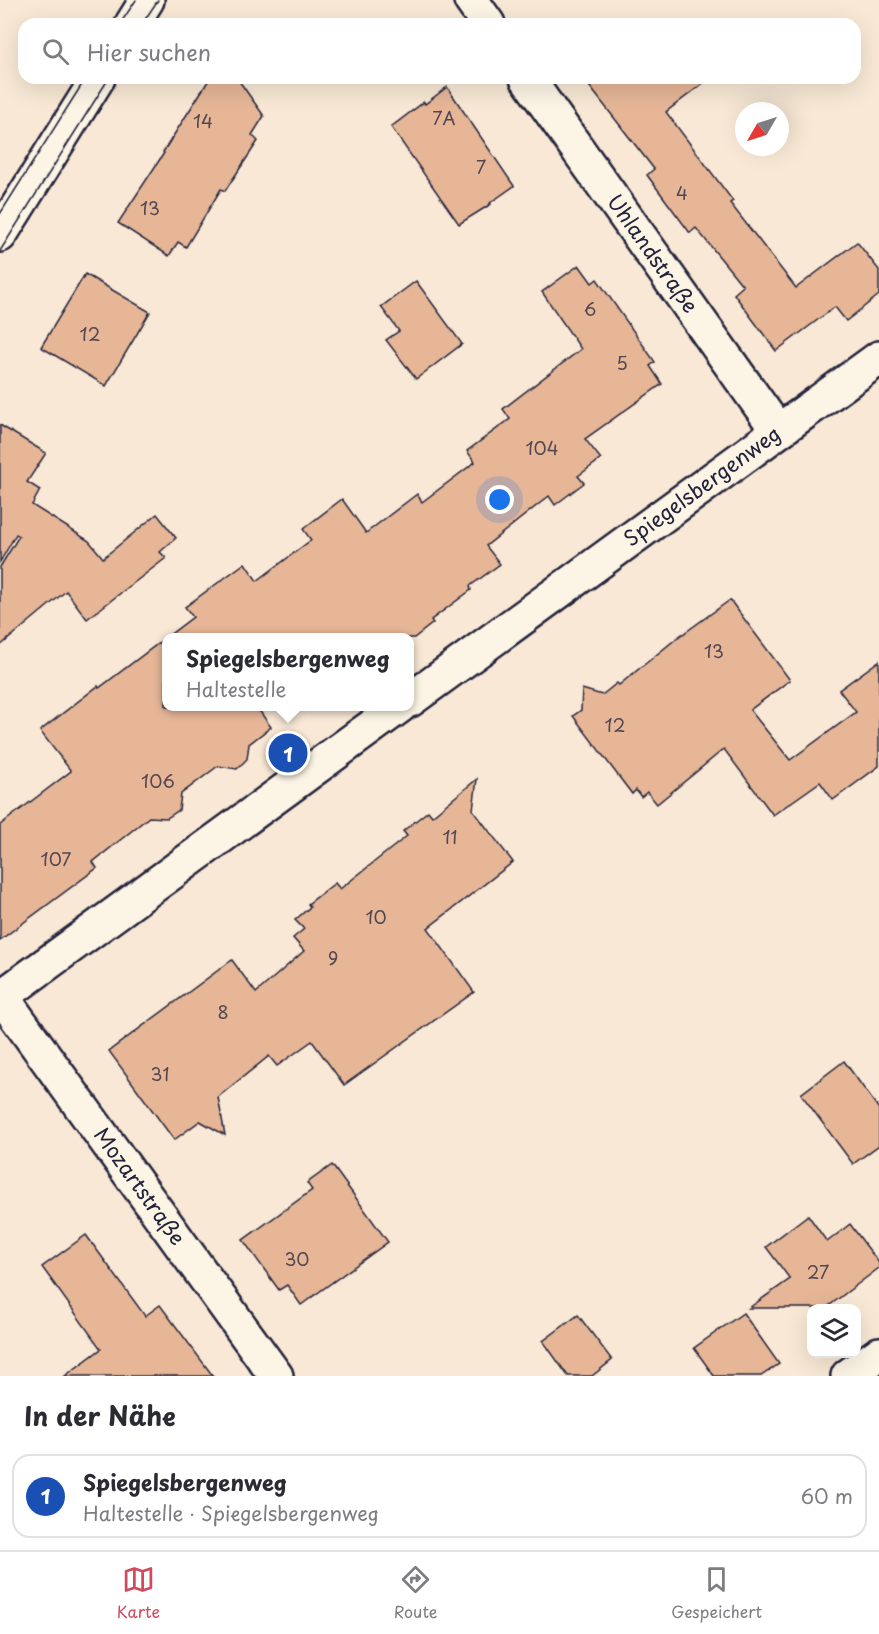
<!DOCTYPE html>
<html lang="de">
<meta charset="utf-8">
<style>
body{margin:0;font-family:"Playpen Sans",sans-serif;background:#f7f7f7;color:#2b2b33}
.controls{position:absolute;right:18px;bottom:18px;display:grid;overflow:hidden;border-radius:12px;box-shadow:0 6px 24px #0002}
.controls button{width:54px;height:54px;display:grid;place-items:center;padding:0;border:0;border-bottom:2px solid #e1e1e2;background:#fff;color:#2b2b33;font:30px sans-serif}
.compass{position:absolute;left:735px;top:102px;width:54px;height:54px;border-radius:50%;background:#fff;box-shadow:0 6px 24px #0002;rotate:231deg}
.you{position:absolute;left:500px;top:500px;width:21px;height:21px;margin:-15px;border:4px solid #fff;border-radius:50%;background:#1a73e8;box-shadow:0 0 0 9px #1a73e833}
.badge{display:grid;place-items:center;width:39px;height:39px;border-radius:50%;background:#d1495b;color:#fff;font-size:20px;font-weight:700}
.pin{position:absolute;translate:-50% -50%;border:3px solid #fff;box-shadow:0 2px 6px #0006}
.popup{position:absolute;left:162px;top:633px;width:252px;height:78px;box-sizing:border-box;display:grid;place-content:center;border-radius:12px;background:#fff;filter:drop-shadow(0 2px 4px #0005);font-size:20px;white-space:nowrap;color:#7c7c81}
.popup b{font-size:22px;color:#2b2b33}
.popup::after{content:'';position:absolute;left:50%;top:100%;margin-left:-12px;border:12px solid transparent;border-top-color:#fff}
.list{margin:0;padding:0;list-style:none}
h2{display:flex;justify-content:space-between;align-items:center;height:78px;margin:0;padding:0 24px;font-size:26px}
h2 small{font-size:20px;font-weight:400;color:#7c7c81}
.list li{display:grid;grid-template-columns:39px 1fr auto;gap:18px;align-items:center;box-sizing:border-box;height:84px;margin:0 12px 12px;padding:0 12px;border:2px solid #e1e1e2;border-radius:18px}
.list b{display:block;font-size:22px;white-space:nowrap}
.list p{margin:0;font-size:20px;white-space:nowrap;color:#7c7c81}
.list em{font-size:20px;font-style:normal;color:#7c7c81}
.icon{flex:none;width:33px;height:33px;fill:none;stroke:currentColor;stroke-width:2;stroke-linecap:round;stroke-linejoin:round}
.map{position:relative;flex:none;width:879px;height:1376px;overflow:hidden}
.search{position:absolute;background:#fff;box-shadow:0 6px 24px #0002;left:18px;right:18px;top:18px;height:66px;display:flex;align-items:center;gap:15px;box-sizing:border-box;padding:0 21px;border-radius:18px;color:#7c7c81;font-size:22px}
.sheet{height:174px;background:#fff}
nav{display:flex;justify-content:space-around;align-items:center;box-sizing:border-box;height:84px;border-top:2px solid #e1e1e2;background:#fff;font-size:16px;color:#7c7c81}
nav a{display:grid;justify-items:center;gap:3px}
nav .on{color:#d1495b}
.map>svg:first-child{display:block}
</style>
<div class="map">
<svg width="879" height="1376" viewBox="0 0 879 1376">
<rect width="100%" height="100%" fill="#f8e8d5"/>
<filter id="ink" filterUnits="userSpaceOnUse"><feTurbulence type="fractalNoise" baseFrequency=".0167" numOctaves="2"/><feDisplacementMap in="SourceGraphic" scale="12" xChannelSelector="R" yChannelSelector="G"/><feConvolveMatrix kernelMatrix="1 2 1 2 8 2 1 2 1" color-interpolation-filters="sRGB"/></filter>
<g filter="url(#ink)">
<g fill="#e6b697" stroke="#22223b" stroke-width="1.5">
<path d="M210 78H237L264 116 252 135 258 141 225 191 221 189 186 247 178 242 169 256 118 223 164 153 163 152Z"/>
<path d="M583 78H710L666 112 733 201 730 203 796 288 857 242 879 270V295L846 321 835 307 776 351 734 294 743 286 696 228 690 233 647 175 654 169Z"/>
<path d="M447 87 514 186 490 203 491 204 459 224 391 127 424 102 425 104Z"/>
<path d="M579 265 592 283 597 279 655 362 650 366 662 384 585 439 601 459 578 476 584 483 555 505 549 496 486 546 500 564 470 586 471 590 431 620 433 623 414 638H166V706H256L271 727 249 744 247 759 237 769 218 766 181 794 179 810 167 818 149 817 93 862 97 868 0 940V825L71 771 40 731 98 686 99 688 193 617 185 607 245 563 257 581 311 540 303 529 342 499 366 533 417 494 422 502 475 462 467 451 510 419 503 409 581 349 542 292Z"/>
<path d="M85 274 150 312 106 386 41 347Z"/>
<path d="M416 281 462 344 416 379 386 340 399 331 381 307Z"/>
<path d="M0 425 46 453 27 482 40 490 32 505 89 541 103 558 157 514 176 538 160 552 166 558 87 619 66 591 0 646V567L19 536 16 534 0 562Z"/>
<path d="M730 600 790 680 750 710 790 760 856 712 839 690 879 661V766L833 800 820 782 773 815 724 749 657 804 647 792 641 797 636 790 632 794 573 716 581 710 582 689 602 695 617 683 619 685 682 634H683Z"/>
<path d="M477 779 473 810 513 862 428 928 474 992 344 1085 312 1041 277 1066 269 1056 218 1097 225 1135 200 1121 174 1140 109 1051 232 960 256 993 304 951 293 938 304 929 295 920 310 907 308 904 335 883 340 889 407 836 403 831 428 811 432 816Z"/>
<path d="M844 1061 879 1109V1145L853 1164 801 1094Z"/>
<path d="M332 1165 388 1242 301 1305 287 1285 279 1290 243 1240 312 1190 307 1183Z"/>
<path d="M808 1215 827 1242 850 1224 879 1263V1268L826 1308H749L790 1279 766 1247Z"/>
<path d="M86 1235 145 1316 160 1305 213 1376H65L101 1349 42 1267Z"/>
<path d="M743 1313 779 1364 761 1376H714L694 1348Z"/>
<path d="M578 1315 612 1360 592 1376H568L543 1341Z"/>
</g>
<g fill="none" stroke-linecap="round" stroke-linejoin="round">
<g stroke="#22223b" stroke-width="38">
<g id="minor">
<path d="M471 0 488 24"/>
<path id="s1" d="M527 78 778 431"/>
<path id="s2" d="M410 700 879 358"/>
<path id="s3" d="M2 997 276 1376"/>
<path d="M0 998 400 706"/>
<path d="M848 1376 879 1354"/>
</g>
</g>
<g stroke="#22223b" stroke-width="38">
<g id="tertiary">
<path d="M132 24 147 0"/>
<path d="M0 235 98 78"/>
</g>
</g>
<use href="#minor" stroke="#fcf5e5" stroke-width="33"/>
<use href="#tertiary" stroke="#fcf5e5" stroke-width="33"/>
<g stroke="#22223b" stroke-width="1.5">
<path d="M120 24 136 0"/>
<path d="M142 24 158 0"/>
<path d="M0 214 86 78"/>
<path d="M0 251 109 78"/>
</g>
</g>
</g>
<g text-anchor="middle" stroke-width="4.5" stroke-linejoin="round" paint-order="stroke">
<g font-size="18" fill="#534752">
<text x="444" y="125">7A</text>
<text x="203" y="128">14</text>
<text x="481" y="174">7</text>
<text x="682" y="200">4</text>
<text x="150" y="215">13</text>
<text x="590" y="316">6</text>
<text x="90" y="341">12</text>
<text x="622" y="370">5</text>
<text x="542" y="455">104</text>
<text x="714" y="658">13</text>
<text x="615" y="732">12</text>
<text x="158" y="788">106</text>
<text x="450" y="844">11</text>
<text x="56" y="866">107</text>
<text x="376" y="924">10</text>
<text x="333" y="965">9</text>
<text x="223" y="1019">8</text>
<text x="160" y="1081">31</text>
<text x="297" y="1266">30</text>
<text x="818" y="1279">27</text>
</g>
<g font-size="21" fill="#22223b" stroke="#fcf5e5">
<text dy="7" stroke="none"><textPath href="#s1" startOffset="216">Uhlandstraße</textPath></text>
<text dy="7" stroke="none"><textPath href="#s2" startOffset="362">Spiegelsbergenweg</textPath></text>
<text dy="7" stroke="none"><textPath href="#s3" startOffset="234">Mozartstraße</textPath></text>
</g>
</g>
</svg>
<div class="controls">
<button><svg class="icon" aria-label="layers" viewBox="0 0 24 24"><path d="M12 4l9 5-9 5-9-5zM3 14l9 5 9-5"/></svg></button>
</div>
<svg class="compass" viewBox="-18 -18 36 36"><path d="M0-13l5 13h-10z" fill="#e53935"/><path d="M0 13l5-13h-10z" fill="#7c7c81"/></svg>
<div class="you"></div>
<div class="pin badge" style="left:288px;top:753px;background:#1a4fb4">1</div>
<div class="popup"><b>Spiegelsbergenweg</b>Haltestelle</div>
<div class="search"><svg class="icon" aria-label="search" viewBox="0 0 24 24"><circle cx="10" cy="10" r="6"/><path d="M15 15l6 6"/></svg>Hier suchen</div>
</div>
<section class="sheet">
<h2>In der Nähe<small></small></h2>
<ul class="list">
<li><span class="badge" style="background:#1a4fb4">1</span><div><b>Spiegelsbergenweg</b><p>Haltestelle · Spiegelsbergenweg</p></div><em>60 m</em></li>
</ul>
</section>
<nav>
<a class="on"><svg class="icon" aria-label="map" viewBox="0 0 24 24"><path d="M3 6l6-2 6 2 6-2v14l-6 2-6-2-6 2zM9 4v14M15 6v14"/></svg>Karte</a>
<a><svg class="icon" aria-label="directions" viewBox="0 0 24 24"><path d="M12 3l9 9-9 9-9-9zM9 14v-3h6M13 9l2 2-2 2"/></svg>Route</a>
<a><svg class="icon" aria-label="saved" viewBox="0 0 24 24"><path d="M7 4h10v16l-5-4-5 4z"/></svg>Gespeichert</a>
</nav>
